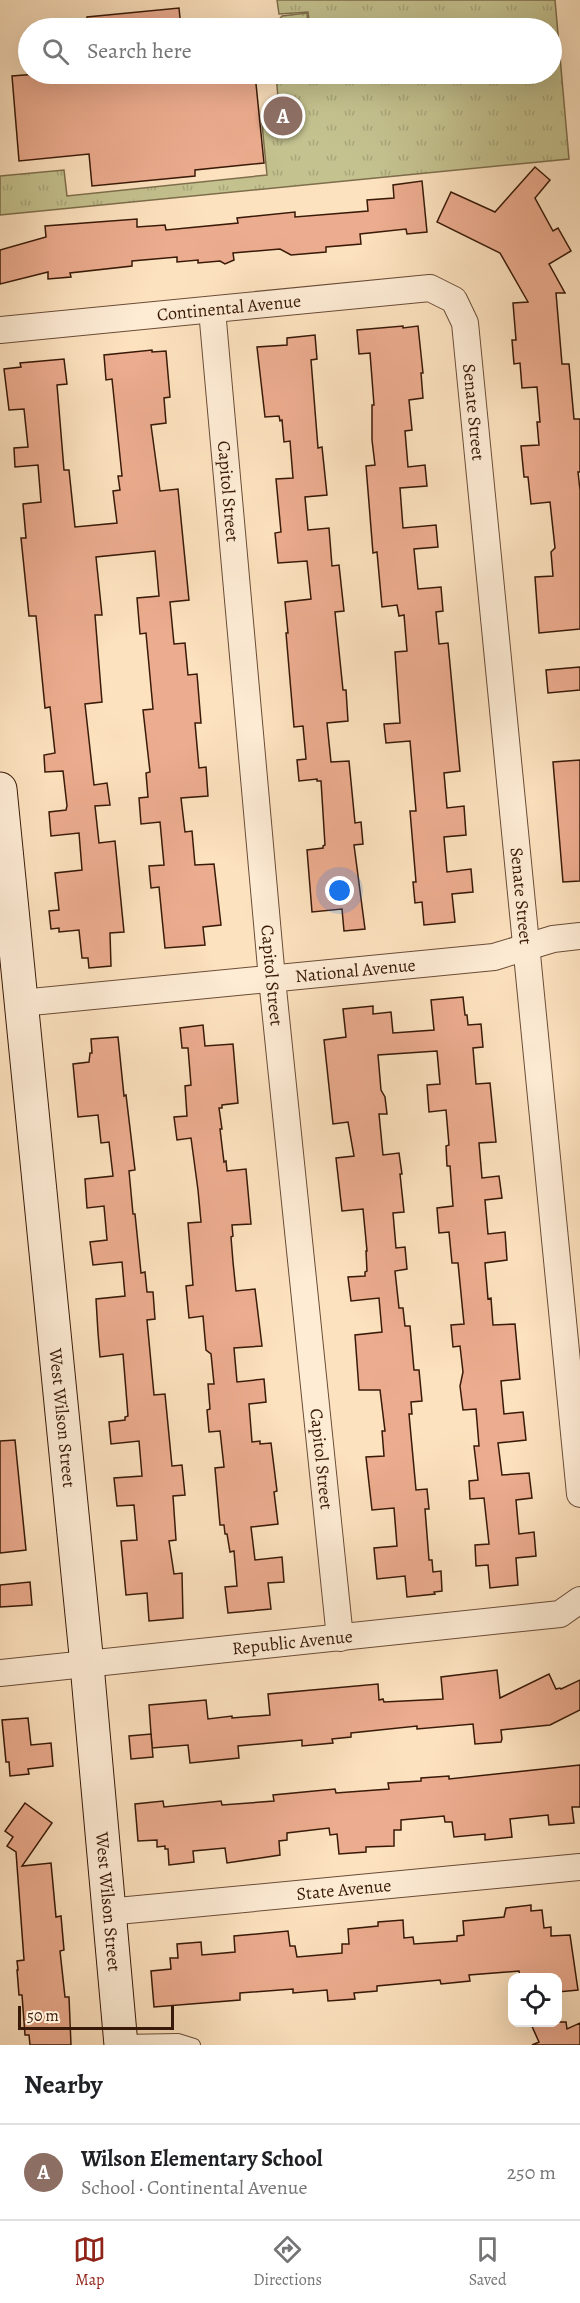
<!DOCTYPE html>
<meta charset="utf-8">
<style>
body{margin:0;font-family:Alegreya,serif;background:#f2f2f2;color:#202124}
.controls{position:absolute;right:18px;bottom:18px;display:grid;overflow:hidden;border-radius:12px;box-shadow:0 6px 24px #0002}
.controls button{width:54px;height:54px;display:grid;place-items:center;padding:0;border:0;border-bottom:2px solid #e0e0e0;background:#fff;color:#202124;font:30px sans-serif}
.scale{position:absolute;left:18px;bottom:15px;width:156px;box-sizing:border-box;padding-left:6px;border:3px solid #391a08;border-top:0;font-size:16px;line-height:21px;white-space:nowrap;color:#391a08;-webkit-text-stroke:4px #feecd5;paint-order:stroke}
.you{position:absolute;left:340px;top:891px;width:21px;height:21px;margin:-15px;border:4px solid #fff;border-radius:50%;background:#1a73e8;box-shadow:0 0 0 9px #1a73e833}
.badge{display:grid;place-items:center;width:39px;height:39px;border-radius:50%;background:#8f2418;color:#fff;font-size:20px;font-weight:700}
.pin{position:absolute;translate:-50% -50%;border:3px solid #fff;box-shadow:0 2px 6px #0006}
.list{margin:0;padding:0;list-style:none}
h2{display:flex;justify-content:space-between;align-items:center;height:78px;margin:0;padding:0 24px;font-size:26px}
h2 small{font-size:20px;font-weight:400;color:#757577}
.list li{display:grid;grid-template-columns:39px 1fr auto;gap:18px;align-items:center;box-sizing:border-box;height:96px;padding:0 24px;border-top:2px solid #e0e0e0}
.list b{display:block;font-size:22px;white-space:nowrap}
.list p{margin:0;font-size:20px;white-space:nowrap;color:#757577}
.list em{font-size:20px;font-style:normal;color:#757577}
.icon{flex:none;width:33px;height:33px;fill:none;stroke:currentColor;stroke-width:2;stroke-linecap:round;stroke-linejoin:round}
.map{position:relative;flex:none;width:580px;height:2045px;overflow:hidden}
.search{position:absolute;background:#fff;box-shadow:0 6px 24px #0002;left:18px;right:18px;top:18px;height:66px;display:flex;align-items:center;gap:15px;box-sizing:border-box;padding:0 21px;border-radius:33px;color:#757577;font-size:22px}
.sheet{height:174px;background:#fff}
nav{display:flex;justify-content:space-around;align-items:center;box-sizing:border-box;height:84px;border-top:2px solid #e0e0e0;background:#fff;font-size:16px;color:#757577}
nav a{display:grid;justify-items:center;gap:3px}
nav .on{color:#8f2418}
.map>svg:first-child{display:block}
</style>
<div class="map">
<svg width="580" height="2045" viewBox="0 0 580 2045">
<defs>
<pattern id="grass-tufts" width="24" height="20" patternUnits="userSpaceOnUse" patternTransform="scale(1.5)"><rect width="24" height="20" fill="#c4c28f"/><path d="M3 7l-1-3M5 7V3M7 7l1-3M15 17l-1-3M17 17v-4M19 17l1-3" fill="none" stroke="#a9a67a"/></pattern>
<pattern id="park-dots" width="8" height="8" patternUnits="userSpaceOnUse" patternTransform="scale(1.5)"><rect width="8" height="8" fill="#c4c28f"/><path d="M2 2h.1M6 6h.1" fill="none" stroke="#a9a67a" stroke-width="1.8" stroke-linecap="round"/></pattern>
</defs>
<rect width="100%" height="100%" fill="#fde2bf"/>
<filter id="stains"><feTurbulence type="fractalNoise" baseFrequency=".00333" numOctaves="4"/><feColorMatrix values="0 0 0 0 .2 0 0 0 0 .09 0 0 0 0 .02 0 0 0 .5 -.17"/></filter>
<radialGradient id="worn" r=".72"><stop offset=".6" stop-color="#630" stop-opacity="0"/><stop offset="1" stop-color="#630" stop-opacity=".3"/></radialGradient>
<path fill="url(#grass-tufts)" stroke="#7e6e4c" stroke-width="1.5" d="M277 0H555L569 159 0 215V176L64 170 67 196 267 175 262 124 280 122 276 74H552V28H310L308 12 279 14Z"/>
<path fill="url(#park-dots)" stroke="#7e6e4c" stroke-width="1.5" d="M307 13 308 28H275V24L282 16Z"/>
<g fill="#ecac8f" stroke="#391a08" stroke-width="1.5">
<path d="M179 8 181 28H87V17Z"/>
<path d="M37 74H255L264 163 195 170V176L92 186 89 154 19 161 12 76Z"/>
<path d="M535 167 550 180 535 198 553 231 558 228 571 251 549 264 565 293H556L562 364H569L574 419H580V472H578L580 490V629L539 633 535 577 553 576 551 552 555 548 550 502 531 504 528 477H524L521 446 539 445 537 422H540L537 387 522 388 520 363 514 364 512 340H516L513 303 528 302 500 253 437 222 451 192 495 212Z"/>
<path d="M422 181 427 232 407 234 406 229 360 234 361 244 326 247V252L291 255 280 249 233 253 234 260 225 264 220 261 198 263V260L177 262V257L132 261V266L70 273 71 277 48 279V272L0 284V250L46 237 45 226 137 219V227L165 225 166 230 238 223 237 218 295 212V217L368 211 367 200 394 198 393 185Z"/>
<path d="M403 326V328L418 326 423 373H421L423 398 409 400 412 430 405 431 408 467 425 465 427 486 400 488 403 528 436 525 438 547 414 549 418 589 441 587 443 611 436 612 439 644 448 643 460 771 444 773 447 808 464 806 466 835 444 837 447 872 471 869 473 892 452 894 455 922 424 925 422 902 415 903 413 882H416L410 811H416L410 741 386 743 384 724 400 723 395 652 407 651 404 615 399 616 397 605 382 607 377 552 373 553 366 466 375 465 372 440V405H374L370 353 359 354 357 330Z"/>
<path d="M315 335 317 359 311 360 318 448 322 447 327 495 305 497 308 530 329 528 332 566 339 565 344 611 335 612 343 690H346L348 721 327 723 331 762 349 761 355 823 361 822 363 844 354 845 365 929 344 931 342 909 312 912 307 850 323 848V846L325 845 321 781H317V779L299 781 297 760 306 759 303 726 294 727 286 633H288L285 602 311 599 307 561 278 563 275 533 281 532 276 479 293 478 290 441 284 442 282 420 280 421 279 416 265 417 257 347 287 345V338Z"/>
<path d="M152 350V352L166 351 170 397 164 398 166 423 151 425 160 491 178 489 189 600 170 602 174 644 185 643 188 675 197 674 201 723H195L199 768 206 767 208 796 181 798 185 832 192 831 195 865 214 864 221 925 203 927 205 945 165 948 159 887 151 888 149 866 164 865 160 822 141 824 139 798 148 797 146 773 150 772 143 710 153 709 146 633 140 634 137 598 159 596 155 551 96 557 102 615H95L102 702 85 704 94 785 107 783 110 805 95 806 99 843 115 841 124 932 110 933 111 966 89 968 88 958H82L79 930 59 932V928L51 929 49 911 59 910 55 873 82 870 79 833 51 836 49 812 66 810 67 806 63 771 45 772 44 755 55 753 50 707 45 708 36 616H29L21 538H26L23 504 41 502 38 465 15 467 14 448 28 447 24 409 9 410 4 369 21 367 20 363 64 359 67 384 57 385 64 470H69L75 527 117 523 113 491 120 490 118 476H122L112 379 106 380 104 355Z"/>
<path d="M580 667V690L548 693 546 670Z"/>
<path d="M580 760V881L563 882 553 762Z"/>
<path d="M463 997 465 1015H467L468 1025 481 1024 483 1047 473 1048 476 1084 490 1083 496 1142 479 1143 482 1178 499 1176 502 1198 485 1200 488 1234 505 1232 507 1260 485 1263 488 1299 491 1298 493 1325 515 1324 520 1379 501 1381 504 1414 523 1412 526 1440 498 1443 502 1475 529 1473 532 1498 516 1500 519 1534 534 1532 536 1556 516 1558 518 1585 490 1588 488 1565 476 1566 475 1545 489 1544 484 1498 470 1499 469 1481 478 1480 474 1446H479L476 1409 463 1410 460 1386 463 1372 460 1346 453 1347 451 1325 464 1324 458 1263H452L449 1232 439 1233 437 1208 453 1206 450 1166H447L446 1146 449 1145 446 1110 429 1112 427 1085 440 1084 437 1051 378 1055 381 1090 385 1097 387 1114H379L383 1155 399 1153 402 1174H400L404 1212 393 1213 396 1248 405 1247 407 1269 395 1271 399 1308H403L405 1326H410L414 1370H419L422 1401 411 1402 412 1414H409L416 1490 427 1489 429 1509H425L429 1560H432L433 1572 441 1571 442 1591 434 1592 435 1594 407 1597 405 1576 377 1579 374 1548 397 1546 394 1508 372 1510 366 1457 384 1456 382 1431H385L380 1390H359L355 1335 382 1332 379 1298 351 1301 348 1277 365 1276V1272L367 1271 366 1251H367L363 1209 342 1211 336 1158 354 1156 348 1122 333 1124 324 1040 346 1037 343 1009 373 1006V1014L391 1012 393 1033 434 1030 431 1000Z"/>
<path d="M203 1025 205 1046 233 1044 238 1103 222 1105V1108H219L222 1129H220L224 1162 226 1161 227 1171 246 1169 251 1224 232 1225 233 1236 231 1237 233 1262 236 1291 255 1289 262 1346 234 1348 237 1382 264 1379 266 1402 249 1404 252 1442 260 1441V1444L271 1443 277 1491 274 1492 278 1524 251 1527 255 1560 282 1557 284 1582 268 1583 271 1609 228 1613 225 1587 237 1586 234 1551 230 1552 227 1534H225L224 1525H220L215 1468 224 1467 220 1431 209 1432 207 1410 210 1409 208 1384H214L211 1354 206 1350 203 1316 189 1318 186 1286 193 1285 188 1223 201 1222 198 1190 191 1138 177 1140 174 1117 187 1116 185 1086 191 1085 188 1048H182L180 1028Z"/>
<path d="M118 1037 124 1096 126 1095 135 1170 129 1171 133 1214H135L141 1273 145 1272 147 1292H153L155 1319 147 1320 154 1395 165 1394 172 1466 182 1465 185 1495 173 1496 176 1540 169 1541 174 1574 182 1573 183 1618 149 1621 147 1593 126 1595 121 1541 137 1540 134 1505 117 1506 114 1478 142 1476 139 1441 111 1444 109 1422 125 1420V1417L128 1416 123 1354 100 1357 98 1333 96 1299 125 1296 122 1262 93 1265 90 1242 107 1240 104 1206 87 1208 85 1179 113 1176 109 1142 101 1143 98 1115 78 1117 73 1064 89 1062 90 1053H92L91 1039Z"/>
<path d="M15 1440 26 1550 0 1553V1441Z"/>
<path d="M30 1582 32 1605 0 1607V1585Z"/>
<path d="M497 1670 500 1698 549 1674 556 1689 560 1688 561 1689 580 1680V1710L550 1725 501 1730 502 1739 501 1742 475 1744 473 1724 417 1729V1726L351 1733V1737L332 1739 333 1743 302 1746V1740L238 1746 239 1758 190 1763 188 1745 152 1748 149 1705 206 1700 208 1719 232 1716V1718L270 1715 268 1694 378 1684 379 1700 383 1699 384 1702 443 1699 441 1677Z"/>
<path d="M28 1718 31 1745 51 1743 53 1766 28 1769 29 1774 10 1776 9 1762H6L2 1720Z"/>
<path d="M151 1734 153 1757 131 1759 129 1736Z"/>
<path d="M580 1765V1807H572L574 1823 549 1825 548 1815 510 1819 512 1837 485 1840V1834L454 1837 452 1822H445L444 1816 401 1820V1830H394V1846L366 1847V1852L339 1854 337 1834 330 1835 329 1828 287 1833V1840L279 1841 280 1855 227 1863 225 1848 193 1851 194 1862 169 1865 168 1849H165V1846L157 1847V1840L138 1841 135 1804 163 1801 164 1807 221 1801 222 1805 274 1801 273 1795 335 1789 336 1793 389 1789 388 1783 421 1781V1778L449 1776V1779Z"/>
<path d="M25 1803 52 1823 22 1866 51 1863 56 1917 61 1916 64 1950 60 1951 65 1997H69L71 2045H30L29 2035H25L22 1995H19L17 1970H18L17 1961 24 1960 16 1852 7 1846 13 1837 5 1831Z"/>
<path d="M531 1905V1911L542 1910 544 1928 551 1927V1936L570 1935 578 1990 558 1992V1977H520L519 1971 469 1975 470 1981 441 1984 440 1980 377 1986V1991L354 1993 355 1999 328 2001 327 1990 293 1993V1989L240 1993V2000L154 2007 151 1971 171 1969 170 1958H178L177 1944 201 1942 202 1955 235 1952 234 1936 288 1931 290 1946H295L297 1957 342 1953V1944H349L348 1929 378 1926V1922L403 1920 404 1938 413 1937 414 1944 457 1941V1936L464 1935 463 1921 504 1917 506 1908Z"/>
<path d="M530 2022H566L567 2029 580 2023V2045H532L539 2042Z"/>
</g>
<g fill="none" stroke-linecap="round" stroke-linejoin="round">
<g stroke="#6a4c36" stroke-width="14">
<path id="lane" d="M121 2041 178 2040 194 2045"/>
</g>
<g stroke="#6a4c36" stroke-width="28">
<g id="street">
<path id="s1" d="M212 310 272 979 340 1638"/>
<path id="s2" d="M0 330 430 288 454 300 465 323 580 1494"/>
<path id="s3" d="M21 1003 494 957 553 939 580 936"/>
<path id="s4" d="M0 1673 560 1614 580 1600"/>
<path id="s5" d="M107 1912 580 1867"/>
</g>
</g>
<g stroke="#391a08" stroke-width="35">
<g id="secondary">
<path id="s6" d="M0 789 87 1665 121 2045"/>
</g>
</g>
<use href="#lane" stroke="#feecd5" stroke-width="12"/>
<use href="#street" stroke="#feecd5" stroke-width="26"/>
<use href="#secondary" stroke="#feecd5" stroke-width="33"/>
</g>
<g text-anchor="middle" stroke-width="5" stroke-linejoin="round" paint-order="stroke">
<g font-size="18" fill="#391a08" stroke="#feecd5">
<text dy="6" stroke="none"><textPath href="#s2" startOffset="230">Continental Avenue</textPath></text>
<text dy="6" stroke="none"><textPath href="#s2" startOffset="574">Senate Street</textPath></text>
<text dy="6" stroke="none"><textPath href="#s1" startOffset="182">Capitol Street</textPath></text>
<text dy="6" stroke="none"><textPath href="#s2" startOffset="1060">Senate Street</textPath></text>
<text dy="6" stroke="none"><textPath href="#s3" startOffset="336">National Avenue</textPath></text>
<text dy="6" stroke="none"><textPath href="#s1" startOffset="668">Capitol Street</textPath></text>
<text dy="6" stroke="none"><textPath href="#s6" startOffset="632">West Wilson Street</textPath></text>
<text dy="6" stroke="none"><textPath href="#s1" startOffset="1154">Capitol Street</textPath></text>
<text dy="6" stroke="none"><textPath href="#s4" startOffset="294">Republic Avenue</textPath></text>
<text dy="6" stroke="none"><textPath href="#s5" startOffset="238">State Avenue</textPath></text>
<text dy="6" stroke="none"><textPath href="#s6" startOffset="1118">West Wilson Street</textPath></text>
</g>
</g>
<rect width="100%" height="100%" filter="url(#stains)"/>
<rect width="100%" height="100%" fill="url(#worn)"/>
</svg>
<div class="controls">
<button><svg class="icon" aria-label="locate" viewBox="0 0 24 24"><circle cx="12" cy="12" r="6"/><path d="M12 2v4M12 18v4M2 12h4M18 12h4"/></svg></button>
</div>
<div class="scale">50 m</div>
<div class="you"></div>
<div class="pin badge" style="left:283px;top:116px;background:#8d6e63">A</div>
<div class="search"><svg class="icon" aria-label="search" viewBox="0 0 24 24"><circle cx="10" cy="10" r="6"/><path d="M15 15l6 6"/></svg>Search here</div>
</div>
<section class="sheet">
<h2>Nearby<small></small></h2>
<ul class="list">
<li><span class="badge" style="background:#8d6e63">A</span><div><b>Wilson Elementary School</b><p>School · Continental Avenue</p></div><em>250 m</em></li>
</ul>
</section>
<nav>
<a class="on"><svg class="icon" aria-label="map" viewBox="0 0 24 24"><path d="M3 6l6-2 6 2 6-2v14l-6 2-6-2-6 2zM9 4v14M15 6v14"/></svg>Map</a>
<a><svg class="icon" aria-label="directions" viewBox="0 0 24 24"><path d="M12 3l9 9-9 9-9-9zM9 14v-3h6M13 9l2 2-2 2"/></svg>Directions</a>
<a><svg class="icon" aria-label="saved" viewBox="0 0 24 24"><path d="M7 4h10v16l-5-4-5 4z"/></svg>Saved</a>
</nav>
